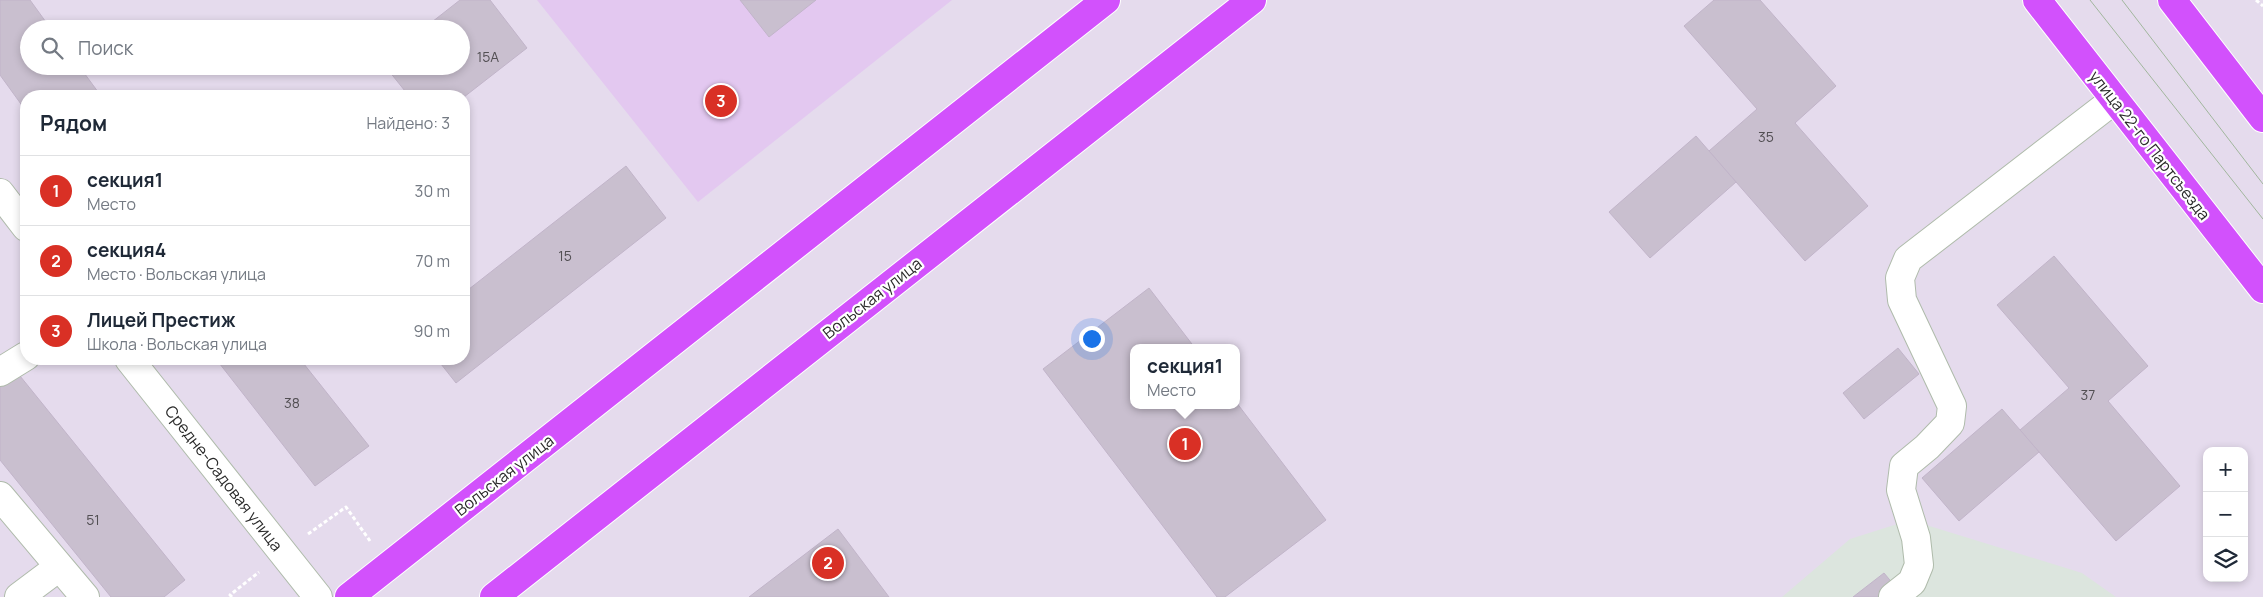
<!DOCTYPE html>
<html lang="ru">
<meta charset="utf-8">
<style>
body{margin:0;font-family:Manrope,sans-serif;background:#f2f2f3;color:#1f2937}
.controls{position:absolute;right:15px;bottom:15px;display:grid;overflow:hidden;border-radius:10px;box-shadow:0 2px 8px #0003}
.controls button{width:45px;height:45px;display:grid;place-items:center;padding:0;border:0;border-bottom:1px solid #e0e1e3;background:#fff;color:#1f2937;font:25px sans-serif}
.you{position:absolute;left:1091px;top:338px;width:18px;height:18px;margin:-12px;border:4px solid #fff;border-radius:50%;background:#1a73e8;box-shadow:0 0 0 8px #1a73e833}
.badge{display:grid;place-items:center;width:32px;height:32px;border-radius:50%;background:#d93025;color:#fff;font-size:16px;font-weight:700}
.pin{position:absolute;translate:-50% -50%;border:2px solid #fff;box-shadow:0 1px 5px #0006}
.popup{position:absolute;left:1130px;top:344px;width:110px;height:65px;box-sizing:border-box;display:grid;place-content:center;border-radius:10px;background:#fff;filter:drop-shadow(0 1px 4px #0005);font-size:16px;white-space:nowrap;color:#747a83}
.popup b{font-size:19px;color:#1f2937}
.popup::after{content:'';position:absolute;left:50%;top:100%;margin-left:-10px;border:10px solid transparent;border-top-color:#fff}
.list{margin:0;padding:0;list-style:none}
h2{display:flex;justify-content:space-between;align-items:center;height:65px;margin:0;padding:0 20px;font-size:21px}
h2 small{font-size:16px;font-weight:400;color:#747a83}
.list li{display:grid;grid-template-columns:32px 1fr auto;gap:15px;align-items:center;box-sizing:border-box;height:70px;padding:0 20px;border-top:1px solid #e0e1e3}
.list b{display:block;font-size:19px;white-space:nowrap}
.list p{margin:0;font-size:16px;white-space:nowrap;color:#747a83}
.list em{font-size:16px;font-style:normal;color:#747a83}
.icon{flex:none;width:28px;height:28px;fill:none;stroke:currentColor;stroke-width:2;stroke-linecap:round;stroke-linejoin:round}
.map{position:relative;flex:none;width:2263px;height:597px;overflow:hidden}
.search{position:absolute;background:#fff;box-shadow:0 2px 8px #0003;left:20px;top:20px;width:450px;height:55px;display:flex;align-items:center;gap:12px;box-sizing:border-box;padding:0 18px;border-radius:28px;color:#747a83;font-size:19px}
.panel{position:absolute;background:#fff;box-shadow:0 2px 8px #0003;left:20px;top:90px;width:450px;height:275px;border-radius:20px}
.map>svg:first-child{display:block}
</style>
<div class="map">
<svg width="2263" height="597" viewBox="0 0 2263 597">
<rect width="100%" height="100%" fill="#e5dbed"/>
<path fill="#dce5de" d="M1910 520 2082 573 2116 597H1782L1850 539Z"/>
<path fill="#e3c8f0" d="M537 0H952L698 202Z"/>
<g fill="#c9bfcf" stroke="#c1b4c9">
<path d="M0 0H30L51 29H29V66H79L101 96H26V111L0 75Z"/>
<path d="M460 0H490L527 48 464 97 409 96 385 66H461V29H423Z"/>
<path d="M740 0H816L769 37Z"/>
<path d="M1714 0H1760L1836 86 1795 123 1868 206 1805 261 1709 151 1757 109 1684 26Z"/>
<path d="M1696 136 1736 182 1650 258 1609 212Z"/>
<path d="M626 166 666 218 456 383 437 359H464V293Z"/>
<path d="M2054 256 2148 366 2108 401 2180 486 2116 541 2020 430 2069 388 1997 305Z"/>
<path d="M1149 288 1195 348H1134V405H1236V402L1326 520 1225 597H1217L1043 369Z"/>
<path d="M1898 348 1919 374 1864 419 1843 393Z"/>
<path d="M216 359H300L369 446 315 486Z"/>
<path d="M16 371 185 580 164 597H111L0 460V383Z"/>
<path d="M2002 409 2039 452 1959 521 1922 478Z"/>
<path d="M838 529 889 597H749Z"/>
<path d="M1884 573 1904 597H1853Z"/>
</g>
<g fill="none" stroke-linecap="round" stroke-linejoin="round">
<g stroke="#afbbab" stroke-width="30">
<g id="minor">
<path d="M0 193 26 227"/>
<path d="M129 359 318 597"/>
<path d="M0 372 26 356"/>
<path d="M0 496 85 597"/>
<path d="M19 597 59 567"/>
<path d="M1893 597 1912 582 1919 565 1916 538 1901 490 1904 466 1927 447 1950 423 1952 406 1902 300 1900 278 1908 259 2114 100"/>
</g>
</g>
<g stroke="#fff" stroke-width="30">
<g id="major">
<path d="M2037 0 2263 289"/>
<path d="M2172 0 2263 118"/>
<path d="M349 597 1106 0"/>
<path d="M494 597 1252 0"/>
</g>
</g>
<g stroke="#fff" stroke-width="3" stroke-dasharray="4 2.5" stroke-linecap="butt">
<path d="M2256 0 2263 6"/>
<path d="M308 534 346 507 370 541"/>
<path d="M232 597 230 595 259 572"/>
</g>
<use href="#minor" stroke="#fff" stroke-width="28"/>
<use href="#major" stroke="#d251fc" stroke-width="28"/>
<g stroke="#a1b69d" stroke-width="1">
<path d="M2090 0 2263 219"/>
<path d="M2122 0 2263 184"/>
</g>
</g>
<g text-anchor="middle" stroke-width="4.5" stroke-linejoin="round" paint-order="stroke">
<g font-size="14" fill="#524f53">
<text x="488" y="62">15А</text>
<text x="1766" y="142">35</text>
<text x="565" y="261">15</text>
<text x="2088" y="400">37</text>
<text x="292" y="408">38</text>
<text x="93" y="525">51</text>
</g>
<g font-size="16" fill="#2a2a2a" stroke="#fff">
<text transform="translate(2150 145) rotate(52)" y="6">улица 22-го Партсъезда</text>
<text transform="translate(872 298) rotate(-38)" y="6">Вольская улица</text>
<text transform="translate(504 475) rotate(-38)" y="6">Вольская улица</text>
<text transform="translate(224 478) rotate(52)" y="6">Средне-Садовая улица</text>
</g>
</g>
</svg>
<div class="controls">
<button>+</button>
<button>−</button>
<button><svg class="icon" aria-label="layers" viewBox="0 0 24 24"><path d="M12 4l9 5-9 5-9-5zM3 14l9 5 9-5"/></svg></button>
</div>
<div class="you"></div>
<div class="pin badge" style="left:1185px;top:444px">1</div>
<div class="popup"><b>секция1</b>Место</div>
<div class="pin badge" style="left:828px;top:563px">2</div>
<div class="pin badge" style="left:721px;top:101px">3</div>
<div class="search"><svg class="icon" aria-label="search" viewBox="0 0 24 24"><circle cx="10" cy="10" r="6"/><path d="M15 15l6 6"/></svg>Поиск</div>
<section class="panel">
<h2>Рядом<small>Найдено: 3</small></h2>
<ul class="list">
<li><span class="badge">1</span><div><b>секция1</b><p>Место</p></div><em>30 m</em></li>
<li><span class="badge">2</span><div><b>секция4</b><p>Место · Вольская улица</p></div><em>70 m</em></li>
<li><span class="badge">3</span><div><b>Лицей Престиж</b><p>Школа · Вольская улица</p></div><em>90 m</em></li>
</ul>
</section>
</div>
